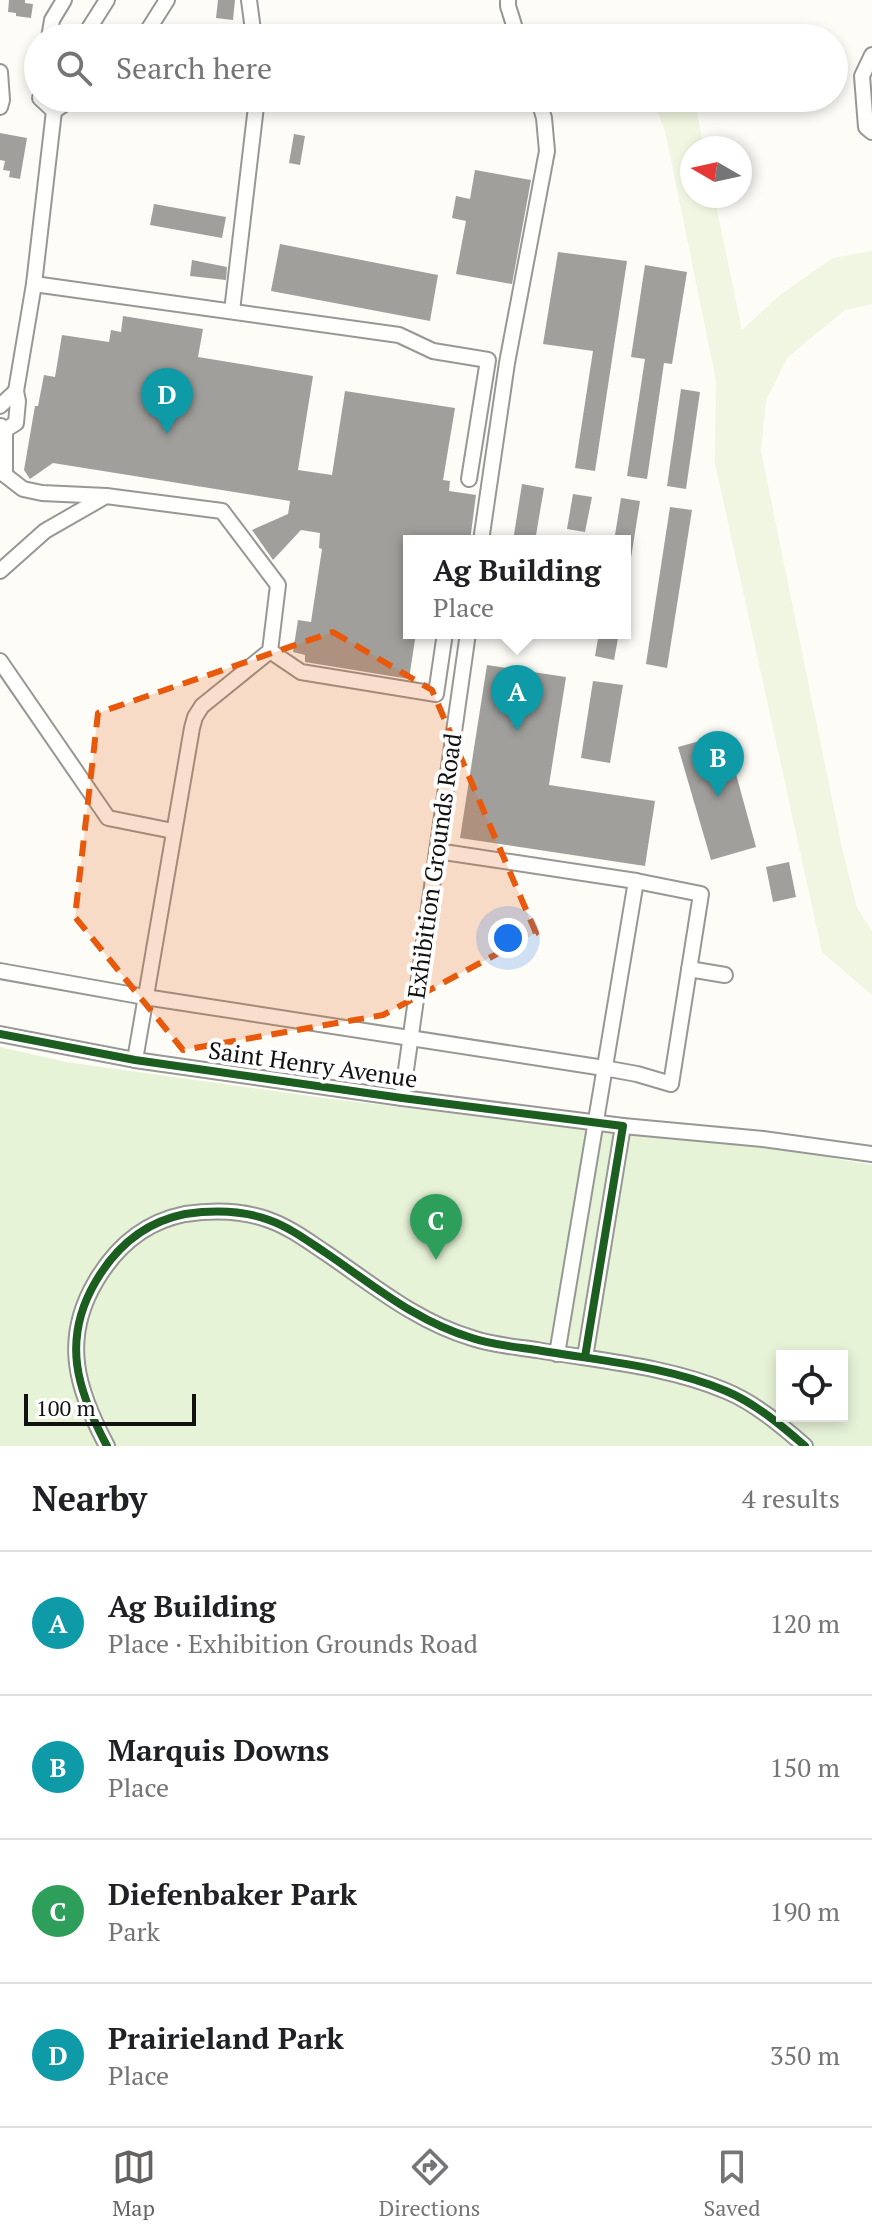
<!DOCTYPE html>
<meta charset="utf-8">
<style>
body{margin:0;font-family:"PT Serif",serif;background:#f6f6f6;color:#202124}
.controls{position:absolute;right:24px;bottom:24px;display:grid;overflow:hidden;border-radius:0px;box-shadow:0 4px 12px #0003}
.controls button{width:72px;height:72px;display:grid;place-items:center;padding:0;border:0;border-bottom:2px solid #e0e0e0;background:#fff;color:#202124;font:40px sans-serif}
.compass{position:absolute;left:680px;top:136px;width:72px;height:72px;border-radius:50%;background:#fff;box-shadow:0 4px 12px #0003;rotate:279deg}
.scale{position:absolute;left:24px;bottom:20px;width:172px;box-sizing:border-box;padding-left:8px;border:4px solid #111;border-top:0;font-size:22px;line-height:28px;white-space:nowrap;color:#111;-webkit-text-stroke:6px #fff;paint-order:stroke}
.you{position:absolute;left:508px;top:938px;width:28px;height:28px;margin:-20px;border:6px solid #fff;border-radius:50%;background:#1a73e8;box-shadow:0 0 0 12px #1a73e833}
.badge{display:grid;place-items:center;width:52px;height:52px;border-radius:50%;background:#646362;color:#fff;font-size:26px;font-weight:700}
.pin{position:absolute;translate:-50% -66px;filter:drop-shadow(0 2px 4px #0008)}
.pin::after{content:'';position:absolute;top:42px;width:28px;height:24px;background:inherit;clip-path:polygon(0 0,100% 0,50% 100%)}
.popup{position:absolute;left:403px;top:535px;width:228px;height:104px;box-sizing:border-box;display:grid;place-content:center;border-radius:0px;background:#fff;filter:drop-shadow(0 2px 6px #0005);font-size:26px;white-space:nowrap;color:#757577}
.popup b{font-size:30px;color:#202124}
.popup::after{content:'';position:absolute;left:50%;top:100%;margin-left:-16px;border:16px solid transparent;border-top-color:#fff}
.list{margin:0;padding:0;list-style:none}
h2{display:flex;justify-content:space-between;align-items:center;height:104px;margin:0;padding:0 32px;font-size:34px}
h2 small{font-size:26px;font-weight:400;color:#757577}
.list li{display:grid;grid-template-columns:52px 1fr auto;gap:24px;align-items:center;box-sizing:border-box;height:144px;padding:0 32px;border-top:2px solid #e0e0e0}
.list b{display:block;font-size:30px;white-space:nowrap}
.list p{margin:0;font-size:26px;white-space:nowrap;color:#757577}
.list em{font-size:26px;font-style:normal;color:#757577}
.icon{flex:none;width:44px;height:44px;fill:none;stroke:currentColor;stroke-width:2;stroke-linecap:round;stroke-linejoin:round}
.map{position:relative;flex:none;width:872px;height:1446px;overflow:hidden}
.search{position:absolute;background:#fff;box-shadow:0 4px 12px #0003;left:24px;right:24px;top:24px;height:88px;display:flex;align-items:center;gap:20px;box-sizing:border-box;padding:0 28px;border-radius:44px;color:#757577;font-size:30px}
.sheet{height:680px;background:#fff}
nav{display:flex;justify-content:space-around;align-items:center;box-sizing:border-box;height:112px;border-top:2px solid #e0e0e0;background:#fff;font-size:22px;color:#757577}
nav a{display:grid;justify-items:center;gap:4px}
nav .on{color:#646362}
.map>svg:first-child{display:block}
</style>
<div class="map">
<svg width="872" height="1446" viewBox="0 0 872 1446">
<rect width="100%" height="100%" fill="#fdfcf7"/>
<path fill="#e7f3d7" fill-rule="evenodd" d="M0 1047 66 1062 331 1099 567 1127 769 1147 872 1165V1446H0ZM782 1356H842V1416H782Z"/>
<path fill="#f0f6e1" d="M653 98H694L704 148H692V196H714L742 330 780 295 833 258 872 251V304L845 310 788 357 766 400 761 451 842 848 857 908 872 931V995L822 952 715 463 716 380 665 131Z"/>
<g fill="#a19f9c">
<path d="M9 0H25V3L33 4 31 18 16 16V13L8 12Z"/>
<path d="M218 0H235L233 20 216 18Z"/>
<path d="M0 133 27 138 20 179 9 177 10 171 3 170 5 161 0 160Z"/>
<path d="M294 134 305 136 300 165 289 163Z"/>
<path d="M475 170 531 180 512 284 456 274 466 221 452 218 456 196 470 199Z"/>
<path d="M154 204 226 217 222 238 150 225Z"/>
<path d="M280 244 438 275 430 321 271 291Z"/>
<path d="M558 252 627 261 595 471 575 468 593 351 543 344Z"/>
<path d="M192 260 227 267 226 280 190 276Z"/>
<path d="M645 265 687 272 672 364 664 363 647 479 627 476 645 359 631 357Z"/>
<path d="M123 316 203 329 198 357 313 376 298 470 332 475 345 391 455 408 443 480 450 481 449 491 476 495 470 541H409V633H416L409 679 305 662V655L293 652 298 620 311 622 322 549 319 548 320 533 301 530 273 560 252 530 288 514 290 501 53 463 30 479 24 470 35 406H38L44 375 55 377 62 335 109 342 111 330 121 332Z"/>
<path d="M681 389 700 392 686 489 667 486Z"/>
<path d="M522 484 544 488 535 541H513Z"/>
<path d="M573 494 592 497 585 532 567 529Z"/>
<path d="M621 498 640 501 630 564 625 563V541H614Z"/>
<path d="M670 507 692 510 667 668 646 664Z"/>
<path d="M599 633H619L614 660 595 656Z"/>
<path d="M487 665 566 677 549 785 655 801 645 866 460 838Z"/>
<path d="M593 681 623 685 610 763 581 758Z"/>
<path d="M725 734 756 847 711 860 678 747Z"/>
<path d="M789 862 796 897 773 902 766 867Z"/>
</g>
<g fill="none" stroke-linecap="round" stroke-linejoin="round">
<g stroke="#979795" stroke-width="18">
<g id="minor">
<path d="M249 0 254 38"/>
<path d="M508 0V6L518 38"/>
<path d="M49 38 52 20 64 0"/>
<path d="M83 38 107 0"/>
<path d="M143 38 167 0"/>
<path d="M872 55 862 76 866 127 872 132"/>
<path d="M0 72 2 100 0 107"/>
<path d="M40 98 54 111 73 98"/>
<path d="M34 284 399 335 433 351 488 360 469 479"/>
<path d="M232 311 257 98"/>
<path d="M0 406 16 391"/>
<path d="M1 426 5 430V475"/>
<path d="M5 430 16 423 18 401 16 391 34 284 54 111"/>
<path d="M5 475 23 489 42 493 106 496 222 511 278 585 270 651 202 706 195 717 192 728 135 1060"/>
<path d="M481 541 507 363 547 151 544 118 538 98"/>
<path d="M0 571 45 531 106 496"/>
<path d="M270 651 301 672 436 694 445 633"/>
<path d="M0 661 108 818 173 831"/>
<path d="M689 969 725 975"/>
<path d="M0 971 145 997 604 1068 637 1074 671 1084 701 894 636 881 437 851"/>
<path d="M0 1034 135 1060 402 1098 623 1126 763 1139 872 1154"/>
<path d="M402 1098 468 633"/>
<path d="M557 1354 636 881"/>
<path d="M585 1357 623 1126"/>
<path d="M107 1446C77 1390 61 1340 96 1281 116 1247 145 1222 185 1214 213 1210 242 1210 269 1220 289 1227 308 1241 326 1253 373 1285 417 1322 472 1338 492 1345 516 1347 537 1350 600 1361 667 1366 726 1391 755 1403 782 1426 805 1446"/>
</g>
</g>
<use href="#minor" stroke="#fffffe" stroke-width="14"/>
<g stroke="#fff" stroke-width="13">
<g id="cycleway">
<path d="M0 1034 135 1060 402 1098 623 1126 585 1357"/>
<path d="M107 1446C77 1390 61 1340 96 1281 116 1247 145 1222 185 1214 213 1210 242 1210 269 1220 289 1227 308 1241 326 1253 373 1285 417 1322 472 1338 492 1345 516 1347 537 1350 600 1361 667 1366 726 1391 755 1403 782 1426 805 1446"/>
</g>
</g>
<use href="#cycleway" stroke="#1b5e20" stroke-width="8"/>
</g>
<path fill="#e8590c" fill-opacity="0.2" stroke="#e8590c" stroke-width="6" stroke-dasharray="16 10" stroke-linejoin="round" d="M333 632 432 690 536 933 383 1015 183 1050 75 917 98 713Z"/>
<g text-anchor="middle" stroke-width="8" stroke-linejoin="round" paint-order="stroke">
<g font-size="24" fill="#111" stroke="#fff">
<text transform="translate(435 866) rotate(-82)" y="8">Exhibition Grounds Road</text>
<text transform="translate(313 1065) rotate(8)" y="8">Saint Henry Avenue</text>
</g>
</g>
</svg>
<div class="controls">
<button><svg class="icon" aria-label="locate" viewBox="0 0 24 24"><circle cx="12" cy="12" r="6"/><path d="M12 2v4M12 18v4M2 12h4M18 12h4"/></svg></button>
</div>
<svg class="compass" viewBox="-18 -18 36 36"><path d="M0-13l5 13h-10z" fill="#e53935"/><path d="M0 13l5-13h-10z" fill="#757577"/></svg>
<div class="scale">100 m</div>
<div class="you"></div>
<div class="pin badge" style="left:517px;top:731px;background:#0f9aa8">A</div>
<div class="popup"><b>Ag Building</b>Place</div>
<div class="pin badge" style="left:718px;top:797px;background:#0f9aa8">B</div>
<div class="pin badge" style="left:436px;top:1260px;background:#2e9e5b">C</div>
<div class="pin badge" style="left:167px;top:434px;background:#0f9aa8">D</div>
<div class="search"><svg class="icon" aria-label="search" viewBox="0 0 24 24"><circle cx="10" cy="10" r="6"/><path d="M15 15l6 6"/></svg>Search here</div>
</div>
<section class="sheet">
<h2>Nearby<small>4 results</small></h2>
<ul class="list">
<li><span class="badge" style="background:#0f9aa8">A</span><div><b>Ag Building</b><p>Place · Exhibition Grounds Road</p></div><em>120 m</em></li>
<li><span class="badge" style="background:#0f9aa8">B</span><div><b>Marquis Downs</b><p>Place</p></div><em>150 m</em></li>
<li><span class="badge" style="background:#2e9e5b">C</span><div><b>Diefenbaker Park</b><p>Park</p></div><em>190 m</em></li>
<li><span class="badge" style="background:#0f9aa8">D</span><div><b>Prairieland Park</b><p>Place</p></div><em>350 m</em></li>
</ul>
</section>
<nav>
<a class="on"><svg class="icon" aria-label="map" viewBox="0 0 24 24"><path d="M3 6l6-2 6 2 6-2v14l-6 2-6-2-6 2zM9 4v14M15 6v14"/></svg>Map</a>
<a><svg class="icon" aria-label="directions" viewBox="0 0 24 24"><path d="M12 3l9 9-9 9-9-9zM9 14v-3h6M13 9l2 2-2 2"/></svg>Directions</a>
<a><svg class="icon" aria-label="saved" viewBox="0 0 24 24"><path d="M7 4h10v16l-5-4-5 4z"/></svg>Saved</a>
</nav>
